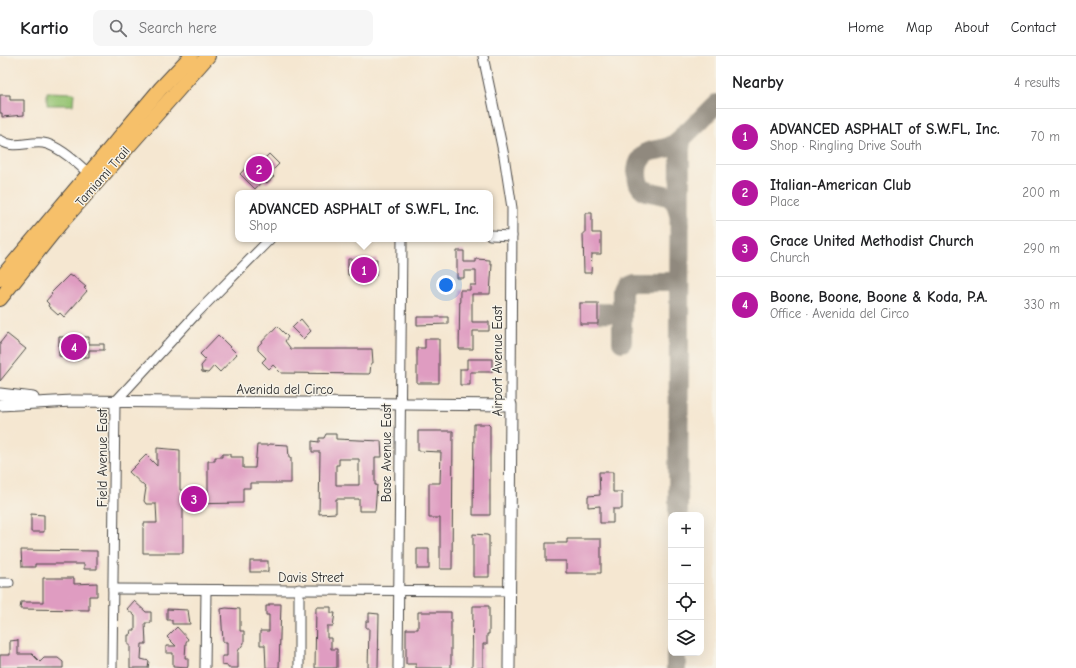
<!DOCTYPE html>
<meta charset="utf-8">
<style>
body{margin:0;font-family:"Comic Neue",sans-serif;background:#f6f6f6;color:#202124}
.controls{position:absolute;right:12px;bottom:12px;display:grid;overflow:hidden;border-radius:8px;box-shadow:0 4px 16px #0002}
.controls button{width:36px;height:36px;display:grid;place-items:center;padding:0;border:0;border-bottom:1px solid #e0e0e0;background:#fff;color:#202124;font:20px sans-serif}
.you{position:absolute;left:446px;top:229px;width:14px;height:14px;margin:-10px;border:3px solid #fff;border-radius:50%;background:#1a73e8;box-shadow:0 0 0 6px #1a73e833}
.badge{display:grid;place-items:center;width:26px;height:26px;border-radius:50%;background:#b5179e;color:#fff;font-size:13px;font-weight:700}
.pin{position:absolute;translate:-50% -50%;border:2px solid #fff;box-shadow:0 1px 4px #0006}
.popup{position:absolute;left:235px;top:134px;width:258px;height:52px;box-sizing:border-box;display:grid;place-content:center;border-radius:8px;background:#fff;filter:drop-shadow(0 1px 3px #0005);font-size:13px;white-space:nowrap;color:#757577}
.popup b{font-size:15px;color:#202124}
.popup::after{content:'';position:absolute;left:50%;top:100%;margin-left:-8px;border:8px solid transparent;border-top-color:#fff}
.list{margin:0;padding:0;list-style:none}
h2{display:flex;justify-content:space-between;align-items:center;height:52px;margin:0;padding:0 16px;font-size:17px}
h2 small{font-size:13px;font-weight:400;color:#757577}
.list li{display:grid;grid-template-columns:26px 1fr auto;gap:12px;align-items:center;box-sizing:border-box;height:56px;padding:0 16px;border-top:1px solid #e0e0e0}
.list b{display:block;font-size:15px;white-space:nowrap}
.list p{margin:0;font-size:13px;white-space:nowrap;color:#757577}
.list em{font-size:13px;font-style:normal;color:#757577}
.icon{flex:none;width:22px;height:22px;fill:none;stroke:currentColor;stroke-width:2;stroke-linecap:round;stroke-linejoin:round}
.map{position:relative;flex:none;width:716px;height:612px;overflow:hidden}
header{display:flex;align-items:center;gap:24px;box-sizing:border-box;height:56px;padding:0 20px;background:#fff;border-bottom:1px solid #e0e0e0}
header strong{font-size:19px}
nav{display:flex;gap:22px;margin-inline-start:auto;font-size:14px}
.search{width:280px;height:36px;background:#f6f6f6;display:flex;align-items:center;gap:10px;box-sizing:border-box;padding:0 14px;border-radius:8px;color:#757577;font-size:15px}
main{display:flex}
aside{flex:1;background:#fff}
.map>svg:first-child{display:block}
</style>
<header>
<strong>Kartio</strong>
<div class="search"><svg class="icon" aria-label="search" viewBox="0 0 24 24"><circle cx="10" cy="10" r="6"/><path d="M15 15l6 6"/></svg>Search here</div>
<nav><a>Home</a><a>Map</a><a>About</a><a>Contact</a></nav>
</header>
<main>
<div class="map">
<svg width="716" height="612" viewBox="0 0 716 612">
<rect width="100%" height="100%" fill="#f7f3e8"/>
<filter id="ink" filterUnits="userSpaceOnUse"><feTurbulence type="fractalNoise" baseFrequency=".025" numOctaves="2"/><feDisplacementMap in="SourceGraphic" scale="8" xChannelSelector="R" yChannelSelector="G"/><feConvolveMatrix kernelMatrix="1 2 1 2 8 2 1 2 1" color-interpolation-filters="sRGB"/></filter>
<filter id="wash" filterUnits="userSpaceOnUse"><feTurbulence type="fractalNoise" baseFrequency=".012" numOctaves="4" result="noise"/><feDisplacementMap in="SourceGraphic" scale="16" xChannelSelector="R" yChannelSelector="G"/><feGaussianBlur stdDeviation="0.9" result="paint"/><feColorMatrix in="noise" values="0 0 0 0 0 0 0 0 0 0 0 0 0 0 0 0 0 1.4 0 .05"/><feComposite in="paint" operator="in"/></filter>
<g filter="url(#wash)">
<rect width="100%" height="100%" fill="#f5e7d1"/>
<path fill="#96c473" stroke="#60784f" d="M47 36 74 37 73 49H47Z"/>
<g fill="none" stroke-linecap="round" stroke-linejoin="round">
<g stroke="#90897e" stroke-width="20">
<path d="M679 158C678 152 676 146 671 142 658 133 638 143 637 118 637 113 638 107 641 103 648 91 660 96 671 90 685 82 704 59 716 48"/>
<path d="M598 257C607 257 619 260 622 249"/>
<path d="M622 286V234L625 228 630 226H672L676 229 679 234"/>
<path d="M678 459 680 93 681 85 685 77"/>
<path d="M676 612V597"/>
</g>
</g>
<g id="blocks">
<g fill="#df9cc1" fill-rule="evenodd">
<path d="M0 39H10V44H24V59L2 61V57H0Z"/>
<path d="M269 98 279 108 270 117 274 121 267 127 263 124 255 133 240 118 253 104 258 109Z"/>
<path d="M585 157H592V177H601V198H592L591 217H584L583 177H585Z"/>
<path d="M457 195H464V206H476V203L490 204V208H492L490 238H472V266H489V275H473V293H459L460 234H470V229H476V215H464V222H457Z"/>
<path d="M348 203H377L376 220 348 219Z"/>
<path d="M69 219 72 221 73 220 86 231 84 232 87 235 64 261 60 257 58 259 48 250 49 248 46 245 52 238 51 237Z"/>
<rect x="580" y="247" width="18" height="21"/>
<path d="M417 261H448V268L417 269Z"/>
<path d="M301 263 311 275 303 283 292 272Z"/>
<path d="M277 270 288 281 285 285 291 293H372L373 307H371L370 317 369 318 281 317 273 309 269 313 262 306 266 302 258 294V290Z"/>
<path d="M7 278 26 293 0 325V287Z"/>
<path d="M218 279 237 298 220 316 214 310 208 317 202 316 201 310 206 304 200 298Z"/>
<path d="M59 281H89V288H104V294H89V301H79V304H69V301L59 300Z"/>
<path d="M425 283H439V327H417V292H425Z"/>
<path d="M467 303H492V316H470V329H460V313H467Z"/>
<path d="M474 368H488L490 370V459H473Z"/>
<path d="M418 375H453L452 513H440V462H429V427H440L441 396 418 395Z"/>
<path d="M326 378H336V383L381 385 382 401H375V429H377L375 455H359V443H336V457L319 458 320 396H312V385L319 386V382H324ZM339 403H359V429H336V409H339Z"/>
<path d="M269 388 288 389 289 402H291V427H250V432H243V447L183 448V497H143V471H144V467H157L156 448H146L144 445 146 432 129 416 146 399 157 410V392L180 394V434H182V439H208V405H215V401H222V398H230V401H243V412H255L257 389H269Z"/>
<path d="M599 416H613V436H622V453H613V467H600V450L588 451V440L600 439Z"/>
<path d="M31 458 44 459V476H31Z"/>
<path d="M473 478 487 479 489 480V521H473Z"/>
<path d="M567 483H601V517H566V505H546V487H567Z"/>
<rect x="417" y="493" width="12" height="20"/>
<path d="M21 494 97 495V513H84V508H35V511H22Z"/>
<rect x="250" y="505" width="18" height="11"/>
<path d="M43 522H74V528L97 527V540H89V554L20 553 21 546H43Z"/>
<path d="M134 545 146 556H151V567H145L146 588H142L141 603 149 605 148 612H130V589H128V579H130L131 574H135V560L127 553Z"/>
<path d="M269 548H281L279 612H266L265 589H260V575H269V559H266V550H269Z"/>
<path d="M473 550H489V578H487V588H483V612H472Z"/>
<path d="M316 551H331V557H335L333 570H327V582H331V593H337V612H315Z"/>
<path d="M226 552 240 553V575H244V587L238 595V612H228V610L222 609V600H227V586H223L221 553Z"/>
<path d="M167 553 188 554 190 568H172V564H167Z"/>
<path d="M418 556H451V612H416V608H406V573H418Z"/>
<path d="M369 557 379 558 378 612H368L369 572H366V565H369Z"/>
<path d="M177 571 188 583 186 586 185 602H188V610L187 612 173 611V597H166V590H176L167 581Z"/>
<path d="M18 584V598H32L40 606 44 602H58L63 606V612H0V599H10V585Z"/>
</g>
</g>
</g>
<g filter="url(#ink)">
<use href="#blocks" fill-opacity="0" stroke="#494744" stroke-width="1"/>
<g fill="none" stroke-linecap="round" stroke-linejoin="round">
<g stroke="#494744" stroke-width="11">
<g id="minor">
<path d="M483 0 504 100 512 152 511 349"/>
<path d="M0 84C14 94 28 85 43 87 58 89 81 110 92 121"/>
<path d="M490 179 512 180"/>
<path d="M0 527H9"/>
<path d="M113 533 509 535"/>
<path d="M112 612 115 346 197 257 270 183"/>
<path d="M205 612 206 534"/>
<path d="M299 612V533"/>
<path d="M398 612 402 183"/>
</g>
</g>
<g stroke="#494744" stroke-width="13">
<g id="tertiary">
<path d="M0 338 33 342"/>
<path d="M0 349 72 345 511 349 509 612"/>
</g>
</g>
<g stroke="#494744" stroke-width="16">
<g id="primary">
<path d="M0 223 161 32 191 0"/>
<path d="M0 243 60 168 208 0"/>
</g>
</g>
<use href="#minor" stroke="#fff" stroke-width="9"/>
<use href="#tertiary" stroke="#fff" stroke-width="11"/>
<use href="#primary" stroke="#f6c06b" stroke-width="14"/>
</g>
</g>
<g text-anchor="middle" stroke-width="3" stroke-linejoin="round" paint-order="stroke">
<g font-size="13" fill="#2b2b2b" stroke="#f7f3e8">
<text transform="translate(102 120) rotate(-49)" y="5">Tamiami Trail</text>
<text transform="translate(497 305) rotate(-90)" y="5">Airport Avenue East</text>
<text x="285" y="338">Avenida del Circo</text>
<text transform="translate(386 397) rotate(-90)" y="5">Base Avenue East</text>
<text transform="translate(102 402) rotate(-90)" y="5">Field Avenue East</text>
<text x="311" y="526">Davis Street</text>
</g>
</g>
</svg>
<div class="controls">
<button>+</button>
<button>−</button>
<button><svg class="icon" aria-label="locate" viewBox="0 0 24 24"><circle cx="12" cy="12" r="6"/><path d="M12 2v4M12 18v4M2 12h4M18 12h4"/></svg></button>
<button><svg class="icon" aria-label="layers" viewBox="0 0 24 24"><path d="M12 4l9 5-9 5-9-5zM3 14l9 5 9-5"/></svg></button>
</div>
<div class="you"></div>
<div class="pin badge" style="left:364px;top:214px">1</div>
<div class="popup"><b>ADVANCED ASPHALT of S.W.FL, Inc.</b>Shop</div>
<div class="pin badge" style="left:259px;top:113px">2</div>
<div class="pin badge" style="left:194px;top:443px">3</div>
<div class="pin badge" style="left:74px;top:291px">4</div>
</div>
<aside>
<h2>Nearby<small>4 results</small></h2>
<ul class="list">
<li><span class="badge">1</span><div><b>ADVANCED ASPHALT of S.W.FL, Inc.</b><p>Shop · Ringling Drive South</p></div><em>70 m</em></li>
<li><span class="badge">2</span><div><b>Italian-American Club</b><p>Place</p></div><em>200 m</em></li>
<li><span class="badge">3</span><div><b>Grace United Methodist Church</b><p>Church</p></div><em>290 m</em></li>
<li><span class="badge">4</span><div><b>Boone, Boone, Boone &amp; Koda, P.A.</b><p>Office · Avenida del Circo</p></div><em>330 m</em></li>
</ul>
</aside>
</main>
